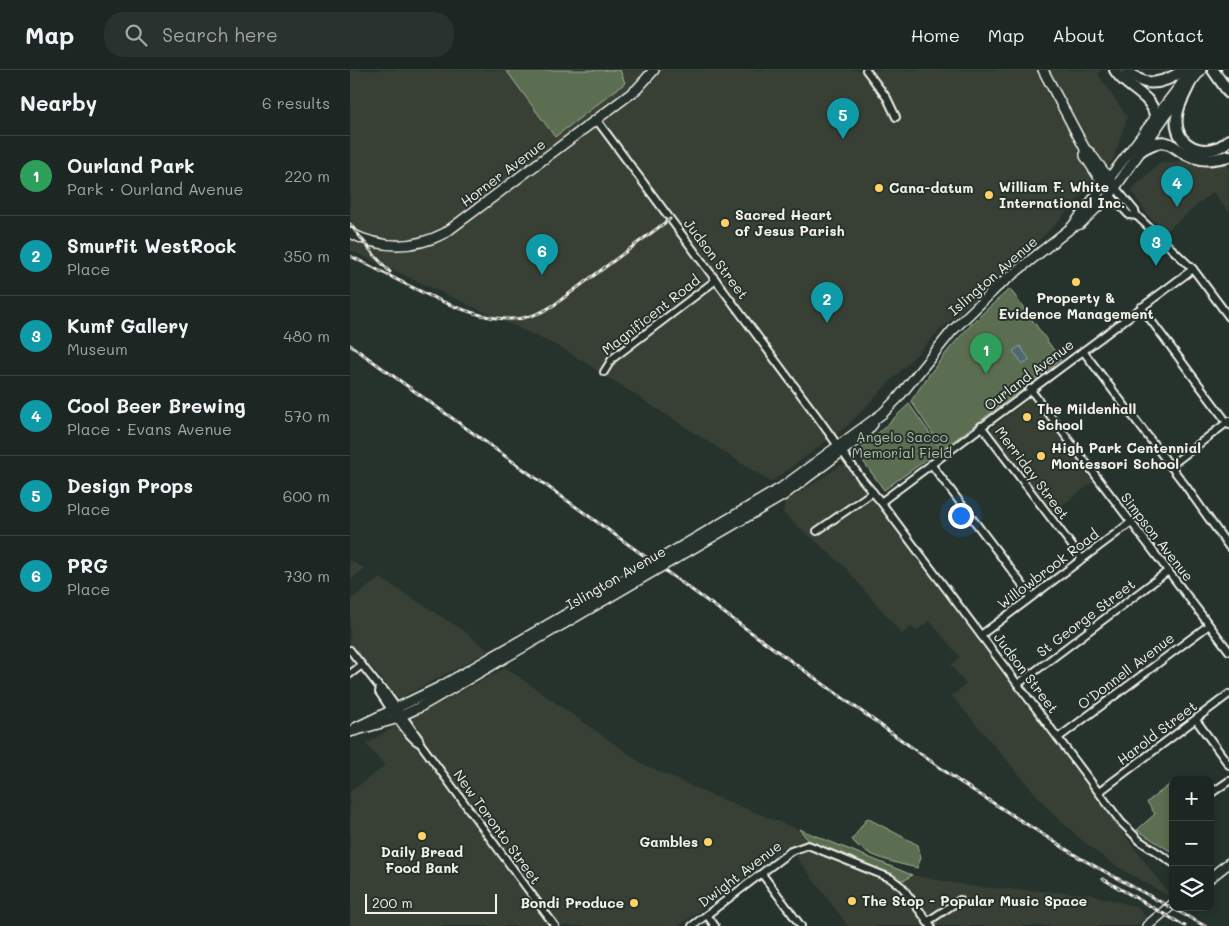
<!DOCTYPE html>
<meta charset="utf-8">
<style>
body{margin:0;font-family:Mali,sans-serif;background:#29322f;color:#f1f3f6}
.controls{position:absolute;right:15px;bottom:15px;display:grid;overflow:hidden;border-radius:10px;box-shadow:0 2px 8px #0003}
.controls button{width:45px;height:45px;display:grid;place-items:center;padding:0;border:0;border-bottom:1px solid #3a4340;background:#1c2622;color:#f1f3f6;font:25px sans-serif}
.scale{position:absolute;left:15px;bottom:12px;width:132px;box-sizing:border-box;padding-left:5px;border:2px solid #f4f1e8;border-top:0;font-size:14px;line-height:18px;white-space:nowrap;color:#f4f1e8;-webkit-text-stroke:4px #26332d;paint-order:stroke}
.you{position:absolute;left:610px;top:445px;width:18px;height:18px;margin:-12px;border:4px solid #fff;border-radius:50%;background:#1a73e8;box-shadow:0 0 0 8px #1a73e833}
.badge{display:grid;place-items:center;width:32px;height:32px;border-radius:50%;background:#0b8043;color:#fff;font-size:16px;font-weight:700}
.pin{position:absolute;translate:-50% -41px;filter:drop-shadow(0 1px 2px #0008)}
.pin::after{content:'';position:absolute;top:26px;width:18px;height:15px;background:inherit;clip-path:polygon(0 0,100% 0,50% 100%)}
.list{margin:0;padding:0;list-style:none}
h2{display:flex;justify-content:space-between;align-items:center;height:65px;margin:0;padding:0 20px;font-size:21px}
h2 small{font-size:16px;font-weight:400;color:#a0a5a5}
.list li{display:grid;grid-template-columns:32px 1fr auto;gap:15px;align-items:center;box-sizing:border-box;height:80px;padding:0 20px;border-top:1px solid #3a4340}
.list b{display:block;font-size:19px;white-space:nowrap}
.list p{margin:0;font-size:16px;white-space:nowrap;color:#a0a5a5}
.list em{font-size:16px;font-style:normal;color:#a0a5a5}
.icon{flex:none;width:28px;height:28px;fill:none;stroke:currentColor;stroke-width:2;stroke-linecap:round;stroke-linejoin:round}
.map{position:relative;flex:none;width:879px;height:856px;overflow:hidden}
header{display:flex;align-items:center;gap:30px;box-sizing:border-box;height:70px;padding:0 25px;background:#1c2622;border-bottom:1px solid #3a4340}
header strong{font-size:24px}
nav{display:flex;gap:28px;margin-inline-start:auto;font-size:18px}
.search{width:350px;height:45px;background:#29322f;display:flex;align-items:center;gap:12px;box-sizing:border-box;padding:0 18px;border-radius:20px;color:#a0a5a5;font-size:19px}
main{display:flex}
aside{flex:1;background:#1c2622}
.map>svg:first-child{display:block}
</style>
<header>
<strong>Map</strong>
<div class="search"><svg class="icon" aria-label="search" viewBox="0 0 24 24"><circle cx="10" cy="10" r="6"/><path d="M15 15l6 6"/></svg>Search here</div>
<nav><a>Home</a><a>Map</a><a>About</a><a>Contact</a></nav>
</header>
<main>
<aside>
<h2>Nearby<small>6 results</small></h2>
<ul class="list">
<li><span class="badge" style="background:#2e9e5b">1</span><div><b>Ourland Park</b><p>Park · Ourland Avenue</p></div><em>220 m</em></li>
<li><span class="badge" style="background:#0f9aa8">2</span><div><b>Smurfit WestRock</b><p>Place</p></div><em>350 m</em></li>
<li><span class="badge" style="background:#0f9aa8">3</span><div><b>Kumf Gallery</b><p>Museum</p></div><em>480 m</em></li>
<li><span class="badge" style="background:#0f9aa8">4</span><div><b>Cool Beer Brewing</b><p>Place · Evans Avenue</p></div><em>570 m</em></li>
<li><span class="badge" style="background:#0f9aa8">5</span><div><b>Design Props</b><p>Place</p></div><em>600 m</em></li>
<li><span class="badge" style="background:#0f9aa8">6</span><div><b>PRG</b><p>Place</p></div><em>730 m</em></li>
</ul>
</aside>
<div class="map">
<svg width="879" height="856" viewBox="0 0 879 856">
<rect width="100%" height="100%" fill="#26332d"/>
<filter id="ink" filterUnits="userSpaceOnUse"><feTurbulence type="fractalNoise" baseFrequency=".02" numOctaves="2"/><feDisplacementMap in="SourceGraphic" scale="10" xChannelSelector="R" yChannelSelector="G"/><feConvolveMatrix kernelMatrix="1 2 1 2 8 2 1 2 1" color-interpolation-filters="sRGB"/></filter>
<g filter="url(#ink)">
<g fill="#384036">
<path d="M0 0H751L748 4 777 47 763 90 704 156 589 261 498 355 421 412 214 279 0 180Z"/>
<path d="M837 91 839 94 879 92V142L863 122 815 162 798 145 781 120 810 93Z"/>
<path d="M680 328 743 412 703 442 639 361Z"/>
<path d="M491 395 497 396 822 828 760 792 733 771 702 743 602 626 616 614 601 595 610 587 580 551 567 560 560 557 552 564 493 495 433 443 435 432Z"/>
<path d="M0 490 15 499 0 510Z"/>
<path d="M30 508 114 561 139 581 48 629 20 595 0 611V530Z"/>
<path d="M156 598 293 694 356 723 566 806 625 817 738 824 788 837 796 848 785 856H498L442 781 435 777 329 856H0V722L35 696 16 674 47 655Z"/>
</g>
<g fill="#5b6e51" stroke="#a8b09c">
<path d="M156 0H270L275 13 205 67Z"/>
<path d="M660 219 711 290 593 379 561 331C591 286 618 254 660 219Z"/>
<path d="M559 334 591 379 534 420 507 383Z"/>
<path d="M823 712V783L787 760 805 744 797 732Z"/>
<path d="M517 748 568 775 571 788 567 798C546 793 516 787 502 770Z"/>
<path d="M449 759 562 805 555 810H548L459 771Z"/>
</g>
<path fill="#4d6873" stroke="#909fa2" d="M670 276 680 290 673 294 663 281Z"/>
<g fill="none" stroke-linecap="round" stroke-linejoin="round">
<g stroke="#f4f1e8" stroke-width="10">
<g id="minor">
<path d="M516 0 537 28 546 47"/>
<path d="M246 49 466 345 511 408 531 432 771 752 790 771 823 793"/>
<path d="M765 117 785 141 787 146 843 199 879 247"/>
<path d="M760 125 779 145 787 146"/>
<path d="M791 237 879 355"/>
<path d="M733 281 835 415 879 477"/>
<path d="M254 302 262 289 366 210"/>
<path d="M680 319 879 581"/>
<path d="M631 356 732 489"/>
<path d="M581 394 681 526"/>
<path d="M820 396 879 351"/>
<path d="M531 432 843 199"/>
<path d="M467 461 523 422"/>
<path d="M631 565 780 453"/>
<path d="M0 580 30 618 34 620 69 669 70 673 205 856"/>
<path d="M0 604 12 595"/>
<path d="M668 614 818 501"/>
<path d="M30 618 29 622C37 633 60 671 70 673"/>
<path d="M846 650 879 695"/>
<path d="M708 668 859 555"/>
<path d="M749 722 879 624"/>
<path d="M860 724 879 711"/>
<path d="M412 804 451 856"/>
<path d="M357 845 365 856"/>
<path d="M577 852 610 830"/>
<path d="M342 856 441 781 458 775 540 808 552 817 581 856"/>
</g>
</g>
<g stroke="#f4f1e8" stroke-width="12">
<g id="major">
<path d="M693 0 735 79 740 83 763 114"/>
<path d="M735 80V86L757 120"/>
<path d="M722 157 842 0"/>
<path d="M0 163C31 179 64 179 95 163L287 19 304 0"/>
<path d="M431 418 533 343 548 328 602 261 647 217 722 157 730 154 760 125 820 39 851 0"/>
<path d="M434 425 514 365 523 354"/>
<path d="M5 658 90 617 213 546"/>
<path d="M0 662 42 650 68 638 215 553"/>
<path d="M860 808 879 793"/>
<path d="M797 856 823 834"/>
</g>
</g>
<g stroke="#f4f1e8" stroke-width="14">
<g id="highway">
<path d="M765 0C776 19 802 24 805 46"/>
<path d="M777 0C794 20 815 13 834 0"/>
<path d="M863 0 879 23"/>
<path d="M877 0 879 2"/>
<path d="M840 13C836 23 828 34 827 46 822 77 858 91 879 70"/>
<path d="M790 81C824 59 821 85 851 89 860 91 870 88 879 86"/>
</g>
</g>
<use href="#minor" stroke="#26332d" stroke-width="6"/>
<use href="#major" stroke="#26332d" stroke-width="9"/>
<use href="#highway" stroke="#26332d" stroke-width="10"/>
<g stroke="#f4f1e8" stroke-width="3">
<g id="rail">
<path d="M0 154 25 186 40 202"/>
<path d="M0 186C43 206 110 248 157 249 174 250 190 244 204 235L320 149"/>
<path d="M0 275 610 712 730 788 855 856"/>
<path d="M753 809 835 856"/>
</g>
</g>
<use href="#rail" stroke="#26332d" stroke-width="1" stroke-dasharray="4" stroke-linecap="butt"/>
<g stroke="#f4f1e8" stroke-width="12" stroke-linecap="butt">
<g id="major-bridge">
<path d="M213 546 431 418"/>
<path d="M215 553 434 425"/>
</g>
</g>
<use href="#major-bridge" stroke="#26332d" stroke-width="9"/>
</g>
</g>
<g fill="#ffd166" stroke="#26332d" stroke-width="2">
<circle cx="529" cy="118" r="5"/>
<circle cx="639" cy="125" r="5"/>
<circle cx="375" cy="153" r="5"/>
<circle cx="726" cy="212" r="5"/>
<circle cx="677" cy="347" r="5"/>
<circle cx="691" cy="386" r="5"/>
<circle cx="72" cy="766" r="5"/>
<circle cx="358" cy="772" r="5"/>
<circle cx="502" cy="831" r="5"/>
<circle cx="284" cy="833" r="5"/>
</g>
<g text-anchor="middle" stroke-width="4" stroke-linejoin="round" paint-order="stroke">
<g font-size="14" fill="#f4f1e8" stroke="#26332d">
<text transform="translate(153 103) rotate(-37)" y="5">Horner Avenue</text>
<text transform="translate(366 189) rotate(53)" y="5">Judson Street</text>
<text transform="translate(643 206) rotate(-41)" y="5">Islington Avenue</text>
<text transform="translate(301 245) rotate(-38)" y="5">Magnificent Road</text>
<text transform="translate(679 305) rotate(-37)" y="5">Ourland Avenue</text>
<text transform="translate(682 403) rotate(53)" y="5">Merriday Street</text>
<text transform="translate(807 467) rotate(52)" y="5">Simpson Avenue</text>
<text transform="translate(698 499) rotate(-37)" y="5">Willowbrook Road</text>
<text transform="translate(266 508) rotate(-30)" y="5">Islington Avenue</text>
<text transform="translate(736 548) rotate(-37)" y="5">St George Street</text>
<text transform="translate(776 601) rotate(-37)" y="5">O'Donnell Avenue</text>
<text transform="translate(676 603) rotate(53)" y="5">Judson Street</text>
<text transform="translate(807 663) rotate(-37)" y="5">Harold Street</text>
<text transform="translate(147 757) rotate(54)" y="5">New Toronto Street</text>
<text transform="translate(390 804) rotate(-37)" y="5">Dwight Avenue</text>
</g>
<g font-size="14" font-weight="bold" fill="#f4f1e8" stroke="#26332d" text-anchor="start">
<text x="649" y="122">William F. White<tspan x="649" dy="16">International Inc.</tspan></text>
<text x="539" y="123">Cana-datum</text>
<text x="385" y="150">Sacred Heart<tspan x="385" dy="16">of Jesus Parish</tspan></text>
<text x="726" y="233" text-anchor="middle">Property &amp;<tspan x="726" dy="16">Evidence Management</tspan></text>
<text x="687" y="344">The Mildenhall<tspan x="687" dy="16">School</tspan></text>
<text x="701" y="383">High Park Centennial<tspan x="701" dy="16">Montessori School</tspan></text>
<text x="348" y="777" text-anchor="end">Gambles</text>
<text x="72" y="787" text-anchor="middle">Daily Bread<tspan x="72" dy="16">Food Bank</tspan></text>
<text x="512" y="836">The Stop - Popular Music Space</text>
<text x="274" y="838" text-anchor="end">Bondi Produce</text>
</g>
<g font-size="14" fill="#b7bdac" stroke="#26332d">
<text x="552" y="372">Angelo Sacco<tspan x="552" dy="16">Memorial Field</tspan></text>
</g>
</g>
</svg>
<div class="controls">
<button>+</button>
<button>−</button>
<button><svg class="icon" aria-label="layers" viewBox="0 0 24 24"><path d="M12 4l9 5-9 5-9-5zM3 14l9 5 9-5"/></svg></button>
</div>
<div class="scale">200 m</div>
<div class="you"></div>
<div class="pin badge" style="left:636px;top:304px;background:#2e9e5b">1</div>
<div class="pin badge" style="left:477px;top:253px;background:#0f9aa8">2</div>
<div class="pin badge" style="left:806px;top:196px;background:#0f9aa8">3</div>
<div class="pin badge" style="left:827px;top:137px;background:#0f9aa8">4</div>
<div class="pin badge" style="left:493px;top:69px;background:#0f9aa8">5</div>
<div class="pin badge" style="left:192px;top:205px;background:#0f9aa8">6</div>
</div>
</main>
